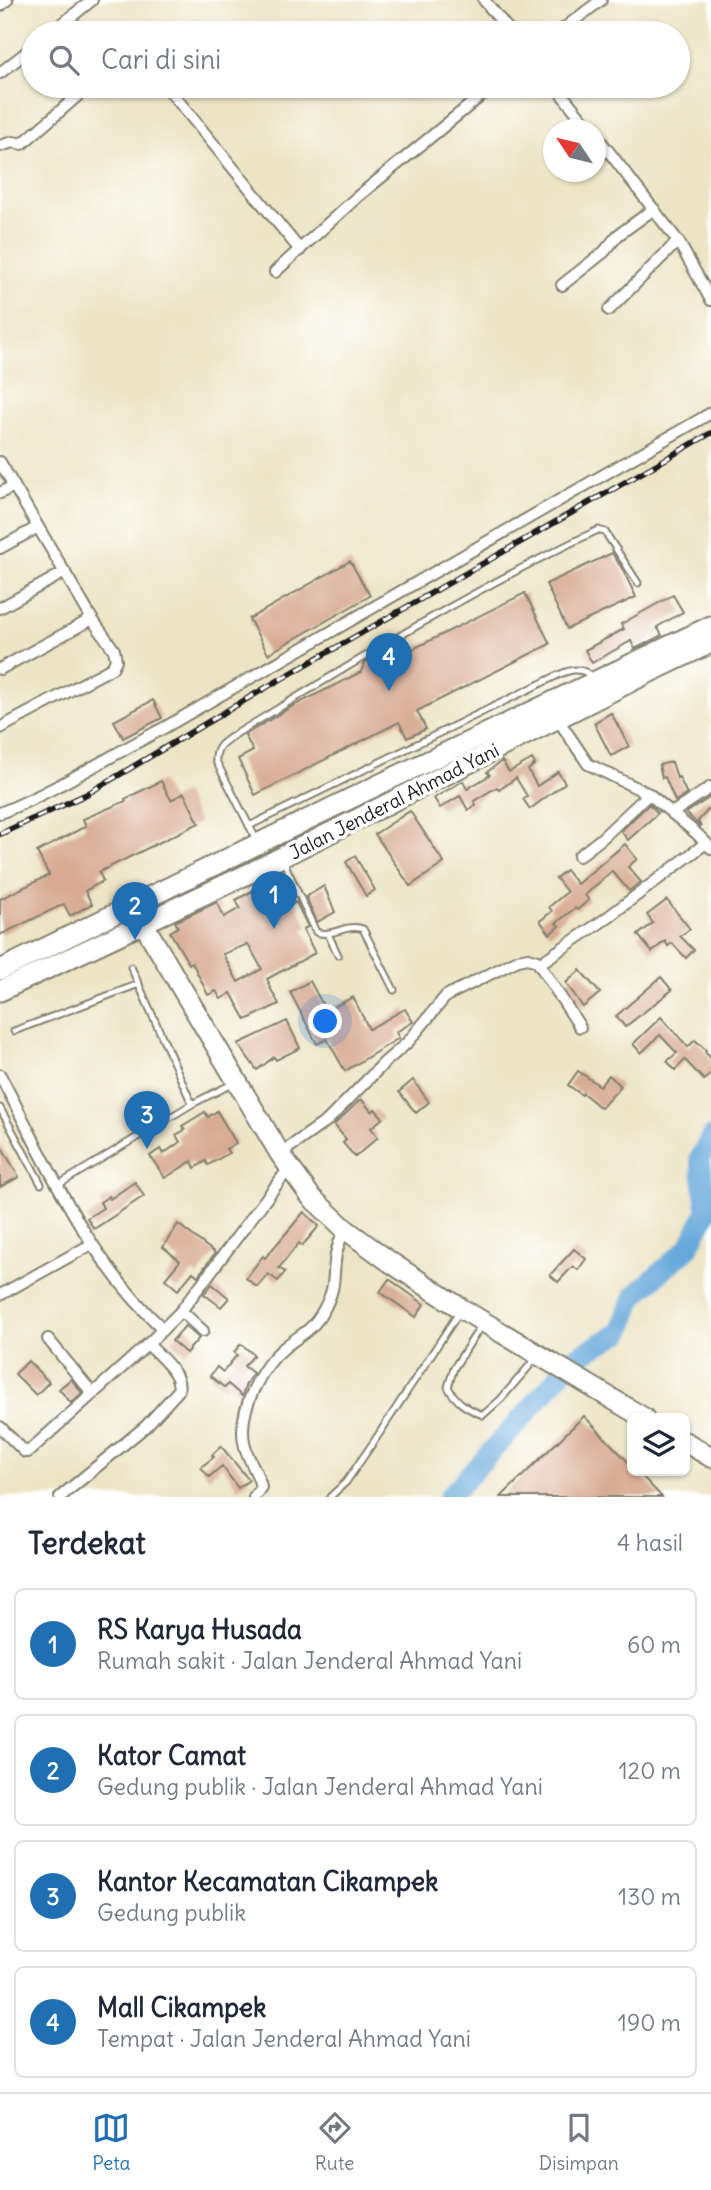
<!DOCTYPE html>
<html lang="id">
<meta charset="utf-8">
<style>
body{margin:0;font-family:Delius,sans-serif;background:#f6f6f7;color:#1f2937}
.controls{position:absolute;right:21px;bottom:21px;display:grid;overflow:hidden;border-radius:10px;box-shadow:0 2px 5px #0004}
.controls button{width:63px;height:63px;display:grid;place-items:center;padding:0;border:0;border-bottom:2px solid #e0e1e3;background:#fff;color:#1f2937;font:35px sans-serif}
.compass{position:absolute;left:543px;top:119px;width:63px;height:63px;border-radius:50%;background:#fff;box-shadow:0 2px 5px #0004;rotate:305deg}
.you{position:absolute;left:326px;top:1022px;width:24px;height:24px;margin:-18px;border:5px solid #fff;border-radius:50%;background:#1a73e8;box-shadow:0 0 0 10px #1a73e833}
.badge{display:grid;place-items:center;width:46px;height:46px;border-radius:50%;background:#1f6fb2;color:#fff;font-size:23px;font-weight:700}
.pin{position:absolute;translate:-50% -58px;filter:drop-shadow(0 2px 4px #0008)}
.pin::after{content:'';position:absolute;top:37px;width:24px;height:21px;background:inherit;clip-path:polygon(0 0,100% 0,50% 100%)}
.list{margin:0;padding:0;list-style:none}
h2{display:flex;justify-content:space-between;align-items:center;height:91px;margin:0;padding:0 28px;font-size:30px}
h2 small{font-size:23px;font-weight:400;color:#747a83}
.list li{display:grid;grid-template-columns:46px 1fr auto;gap:21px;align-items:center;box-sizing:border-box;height:112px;margin:0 14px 14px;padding:0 14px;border:2px solid #e0e1e3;border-radius:10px}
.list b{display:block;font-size:26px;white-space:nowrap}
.list p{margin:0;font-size:23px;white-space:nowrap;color:#747a83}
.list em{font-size:23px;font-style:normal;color:#747a83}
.icon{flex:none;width:38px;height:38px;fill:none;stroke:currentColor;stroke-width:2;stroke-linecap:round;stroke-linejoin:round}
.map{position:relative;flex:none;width:711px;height:1497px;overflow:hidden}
.search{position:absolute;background:#fff;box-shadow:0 2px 5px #0004;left:21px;right:21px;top:21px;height:77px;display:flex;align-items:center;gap:18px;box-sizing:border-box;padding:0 24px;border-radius:38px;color:#747a83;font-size:26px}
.sheet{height:595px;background:#fff}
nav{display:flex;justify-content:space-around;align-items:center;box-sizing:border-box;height:98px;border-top:2px solid #e0e1e3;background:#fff;font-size:19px;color:#747a83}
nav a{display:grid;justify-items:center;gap:4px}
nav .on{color:#1f6fb2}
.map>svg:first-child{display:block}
</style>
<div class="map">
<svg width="711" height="1497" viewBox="0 0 711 1497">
<rect width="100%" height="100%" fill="#fff"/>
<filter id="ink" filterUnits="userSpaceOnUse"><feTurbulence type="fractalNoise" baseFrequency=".0143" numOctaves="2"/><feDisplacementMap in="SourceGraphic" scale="14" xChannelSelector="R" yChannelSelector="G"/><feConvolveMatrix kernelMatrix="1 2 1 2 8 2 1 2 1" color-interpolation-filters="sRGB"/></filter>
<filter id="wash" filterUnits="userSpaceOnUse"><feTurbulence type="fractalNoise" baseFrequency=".00686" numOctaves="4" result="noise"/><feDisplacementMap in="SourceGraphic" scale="28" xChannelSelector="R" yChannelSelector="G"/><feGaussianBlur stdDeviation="1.57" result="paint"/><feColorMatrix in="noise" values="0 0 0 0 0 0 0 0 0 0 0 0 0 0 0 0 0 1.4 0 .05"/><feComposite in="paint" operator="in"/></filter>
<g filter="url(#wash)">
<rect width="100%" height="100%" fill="#ede4c5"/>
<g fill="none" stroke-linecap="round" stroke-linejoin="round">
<path stroke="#67a9db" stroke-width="21" d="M449 1497 524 1416 573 1359 621 1332 635 1295 689 1247 707 1211 700 1158 711 1137"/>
</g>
<g id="blocks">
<g fill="#d8ab93" fill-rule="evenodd">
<path d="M612 553 623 570 636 597 567 629 546 584Z"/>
<path d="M350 561 370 596 268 654 249 619Z"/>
<path d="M525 593 550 644 417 711 426 729 407 738 399 722 255 795 238 759 253 751 245 735 289 708 361 672 365 662 385 652 395 658Z"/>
<path d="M673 595 683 612 657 627 662 635 635 649 631 641 592 663 585 650 624 629 621 624Z"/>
<path d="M153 700 162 718 123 738 114 721Z"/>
<path d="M611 713 629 746 611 756 594 723Z"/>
<path d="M532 759 535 764 528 770 537 786 558 772 565 783 530 809 523 799 527 796 516 778 499 790 497 787 474 801 476 805 468 810 460 796 440 808 434 798 463 781 467 789 490 775 487 772 502 761 509 772Z"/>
<path d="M672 762 677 778 679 777 687 794 675 801 665 777 662 778 659 765Z"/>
<path d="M161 781 171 800 184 793 199 823 99 872 103 881 85 891 92 904 70 916 64 904 0 935V899L49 875 37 852 86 826 83 819 126 801 125 799Z"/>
<path d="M709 798 711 800V807L698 821 701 827 686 813Z"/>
<path d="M649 804 658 813 628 840 621 831Z"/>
<path d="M410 811 444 863 410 886 375 834Z"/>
<path d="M625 844 637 859 628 867 641 882 629 891 612 871 585 895 589 900 577 910 575 908 556 923 559 926 550 934 540 921 552 911 549 907 567 892 556 878 566 870 577 884Z"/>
<path d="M355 856 375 890 366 896 346 862Z"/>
<path d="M283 874 287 882 281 886 291 905 296 902 308 927 303 929 315 953 267 979 269 983 268 984 279 1004 246 1020 231 993 221 999 216 991 208 995 192 962 189 964 170 932 178 927 175 922 217 902 224 917 240 908 236 900ZM248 944 262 969 238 982 223 954Z"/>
<path d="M324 886 335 912 317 922 306 897Z"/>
<path d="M667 900 690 929 680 936 694 950 686 958 672 943 668 946 665 941 652 952 638 935 653 923 647 915Z"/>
<path d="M580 970 600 993 583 1007 566 983Z"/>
<path d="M661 977 672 990 625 1027 616 1016Z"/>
<path d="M310 981 326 1011 353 997 369 1029 405 1009 413 1022 396 1032 399 1038 345 1071 327 1039 317 1044 290 992Z"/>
<path d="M661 1017 688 1047 695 1040 706 1050 705 1052 711 1058V1073L704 1080 685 1060 675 1070 667 1061 677 1053 660 1035 641 1053 633 1044Z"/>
<path d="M287 1021 300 1048 276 1060 274 1057 257 1070 238 1044Z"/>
<path d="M578 1071 600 1086 609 1075 621 1086 601 1108 583 1093 582 1095 568 1085Z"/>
<path d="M413 1080 429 1102 416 1113 399 1092Z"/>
<path d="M361 1099 372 1112 375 1109 383 1118 371 1128 378 1137 355 1157 343 1143 346 1139 334 1125Z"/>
<path d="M217 1111 236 1143 226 1149 229 1153 208 1165 206 1161 195 1168 192 1161 165 1178 150 1156 160 1149 163 1154 180 1142 176 1135 185 1130 182 1126 205 1112 208 1117Z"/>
<path d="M0 1144 19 1177 0 1187Z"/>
<path d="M135 1182 144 1196 94 1229 87 1218 103 1208 100 1202 109 1196 110 1199Z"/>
<path d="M304 1212 319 1226 302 1246 299 1243 279 1268 285 1272 278 1281 268 1274 257 1287 246 1278 263 1256 265 1258Z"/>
<path d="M178 1224 215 1253 198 1276 193 1272 178 1290 165 1279 180 1261 163 1247Z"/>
<path d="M574 1249 586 1259 578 1270 573 1266 558 1282 550 1275Z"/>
<path d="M389 1279 424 1304 416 1317 380 1292Z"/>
<path d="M212 1284 229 1298 221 1307 204 1294Z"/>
<path d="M185 1326 199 1338 186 1353 172 1341Z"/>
<path d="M241 1344 254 1355 244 1366 253 1373 246 1384 242 1396 228 1384 225 1388 210 1376 217 1367 223 1372 237 1355 234 1352Z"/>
<path d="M28 1361 49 1382 36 1395 15 1374Z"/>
<path d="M71 1379 82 1393 71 1403 59 1389Z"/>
<path d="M584 1416 632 1466V1471H637L662 1497H501Z"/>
<path d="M221 1446 249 1480 238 1488 222 1466 209 1477 201 1467 214 1457 212 1455Z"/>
</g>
</g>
</g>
<g filter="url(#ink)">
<use href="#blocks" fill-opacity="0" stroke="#848070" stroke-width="2"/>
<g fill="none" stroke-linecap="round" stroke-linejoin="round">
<g stroke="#848070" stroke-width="9">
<g id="service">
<path d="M249 826 552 678C566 671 581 664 593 678"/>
<path d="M256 839 216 761C215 746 225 741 236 734 355 662 473 589 598 530L605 532 638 583"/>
<path d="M283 860 316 932C332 938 346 923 363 929L394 990"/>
<path d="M328 934 338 955"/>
<path d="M131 967 192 1104"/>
<path d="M14 1031 139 984"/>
<path d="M0 1108 41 1184"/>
<path d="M58 1185 192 1104 234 1083"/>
<path d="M482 1324 454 1368 448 1387C456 1402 467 1409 483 1415L501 1399 537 1357"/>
<path d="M330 1497 346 1482 375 1440 460 1311"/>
</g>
</g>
<g stroke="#848070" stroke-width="14">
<g id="minor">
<path d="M484 0 511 33"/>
<path d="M0 6 7 0"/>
<path d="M51 33 92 0"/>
<path d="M558 33 601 0"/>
<path d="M0 73 33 47"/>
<path d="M166 86 300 250"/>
<path d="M555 86 591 130"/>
<path d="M596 135 678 241 711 300"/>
<path d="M0 146 13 142 22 144 89 86"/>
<path d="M275 272 356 198 493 86"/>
<path d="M562 285 604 252 618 235 654 209"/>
<path d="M609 310 678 241"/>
<path d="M0 462 92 619 114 650 116 660 112 668 0 728"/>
<path d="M0 493 14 486"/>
<path d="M0 548 38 527"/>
<path d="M0 608 65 572"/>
<path d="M0 669 92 619"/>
<path d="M557 718 588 764 649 794 696 833 711 848"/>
<path d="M0 813C57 790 108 757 162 729L711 413"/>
<path d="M672 813 711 787"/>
<path d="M579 856 601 839 649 794"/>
<path d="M539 964 604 920 706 843"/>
<path d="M0 1075C47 1164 88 1260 163 1329"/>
<path d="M280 1154 328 1120 385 1062 408 1042 446 996 518 960 528 958 537 961 580 1027"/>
<path d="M0 1295 92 1244"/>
<path d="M181 1311 203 1331"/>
<path d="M48 1339 93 1394"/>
<path d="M0 1427 25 1452H28L148 1344 181 1311 290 1167"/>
<path d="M60 1497 146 1426 178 1391C183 1374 159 1356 148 1344"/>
<path d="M254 1497 261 1487C258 1471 246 1458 244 1442 238 1411 261 1366 285 1347 302 1333 311 1332 323 1311 337 1286 332 1279 336 1254 338 1245 341 1237 345 1229"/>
</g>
</g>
<g stroke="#848070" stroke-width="23">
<g id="trunk">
<path d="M137 913 280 1154 311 1197 345 1229 390 1262 462 1309 644 1418"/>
<path d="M0 970 376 786 711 626"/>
<path d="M0 991 254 871 642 676 711 643"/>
<path d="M685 1442 711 1457"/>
</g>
</g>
<use href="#service" stroke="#fff" stroke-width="5"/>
<use href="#minor" stroke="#fff" stroke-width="10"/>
<use href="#trunk" stroke="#fff" stroke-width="19"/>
<g stroke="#1c1c1c" stroke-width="6">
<path id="rail" d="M0 834 87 794 267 687 711 433"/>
</g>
<use href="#rail" stroke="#fff" stroke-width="3.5" stroke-dasharray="10" stroke-linecap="butt"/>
</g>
</g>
<g text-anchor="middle" stroke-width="7" stroke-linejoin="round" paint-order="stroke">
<g font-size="19" fill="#1c1c1c" stroke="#fff">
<text transform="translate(394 801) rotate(-27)" y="7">Jalan Jenderal Ahmad Yani</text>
</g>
</g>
</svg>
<div class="controls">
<button><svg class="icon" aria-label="layers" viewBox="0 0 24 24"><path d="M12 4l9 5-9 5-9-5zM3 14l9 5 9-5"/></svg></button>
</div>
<svg class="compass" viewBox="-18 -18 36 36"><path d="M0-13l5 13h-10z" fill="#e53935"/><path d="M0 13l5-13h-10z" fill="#747a83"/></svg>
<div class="you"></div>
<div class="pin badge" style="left:274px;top:929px">1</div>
<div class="pin badge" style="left:135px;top:940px">2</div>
<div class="pin badge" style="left:147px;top:1149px">3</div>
<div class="pin badge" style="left:389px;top:691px">4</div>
<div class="search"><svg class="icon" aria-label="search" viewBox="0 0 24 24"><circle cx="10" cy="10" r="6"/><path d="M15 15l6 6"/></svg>Cari di sini</div>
</div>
<section class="sheet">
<h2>Terdekat<small>4 hasil</small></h2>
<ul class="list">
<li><span class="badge">1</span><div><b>RS Karya Husada</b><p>Rumah sakit · Jalan Jenderal Ahmad Yani</p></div><em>60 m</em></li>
<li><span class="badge">2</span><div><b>Kator Camat</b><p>Gedung publik · Jalan Jenderal Ahmad Yani</p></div><em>120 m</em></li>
<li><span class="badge">3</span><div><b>Kantor Kecamatan Cikampek</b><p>Gedung publik</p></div><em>130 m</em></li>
<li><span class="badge">4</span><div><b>Mall Cikampek</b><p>Tempat · Jalan Jenderal Ahmad Yani</p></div><em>190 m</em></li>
</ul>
</section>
<nav>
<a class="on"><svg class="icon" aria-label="map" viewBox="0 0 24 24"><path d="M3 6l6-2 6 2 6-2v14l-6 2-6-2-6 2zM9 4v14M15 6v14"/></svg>Peta</a>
<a><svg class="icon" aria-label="directions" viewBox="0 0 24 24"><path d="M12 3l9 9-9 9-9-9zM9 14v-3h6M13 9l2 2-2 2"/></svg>Rute</a>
<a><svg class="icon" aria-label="saved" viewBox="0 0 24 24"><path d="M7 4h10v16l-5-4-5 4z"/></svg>Disimpan</a>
</nav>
